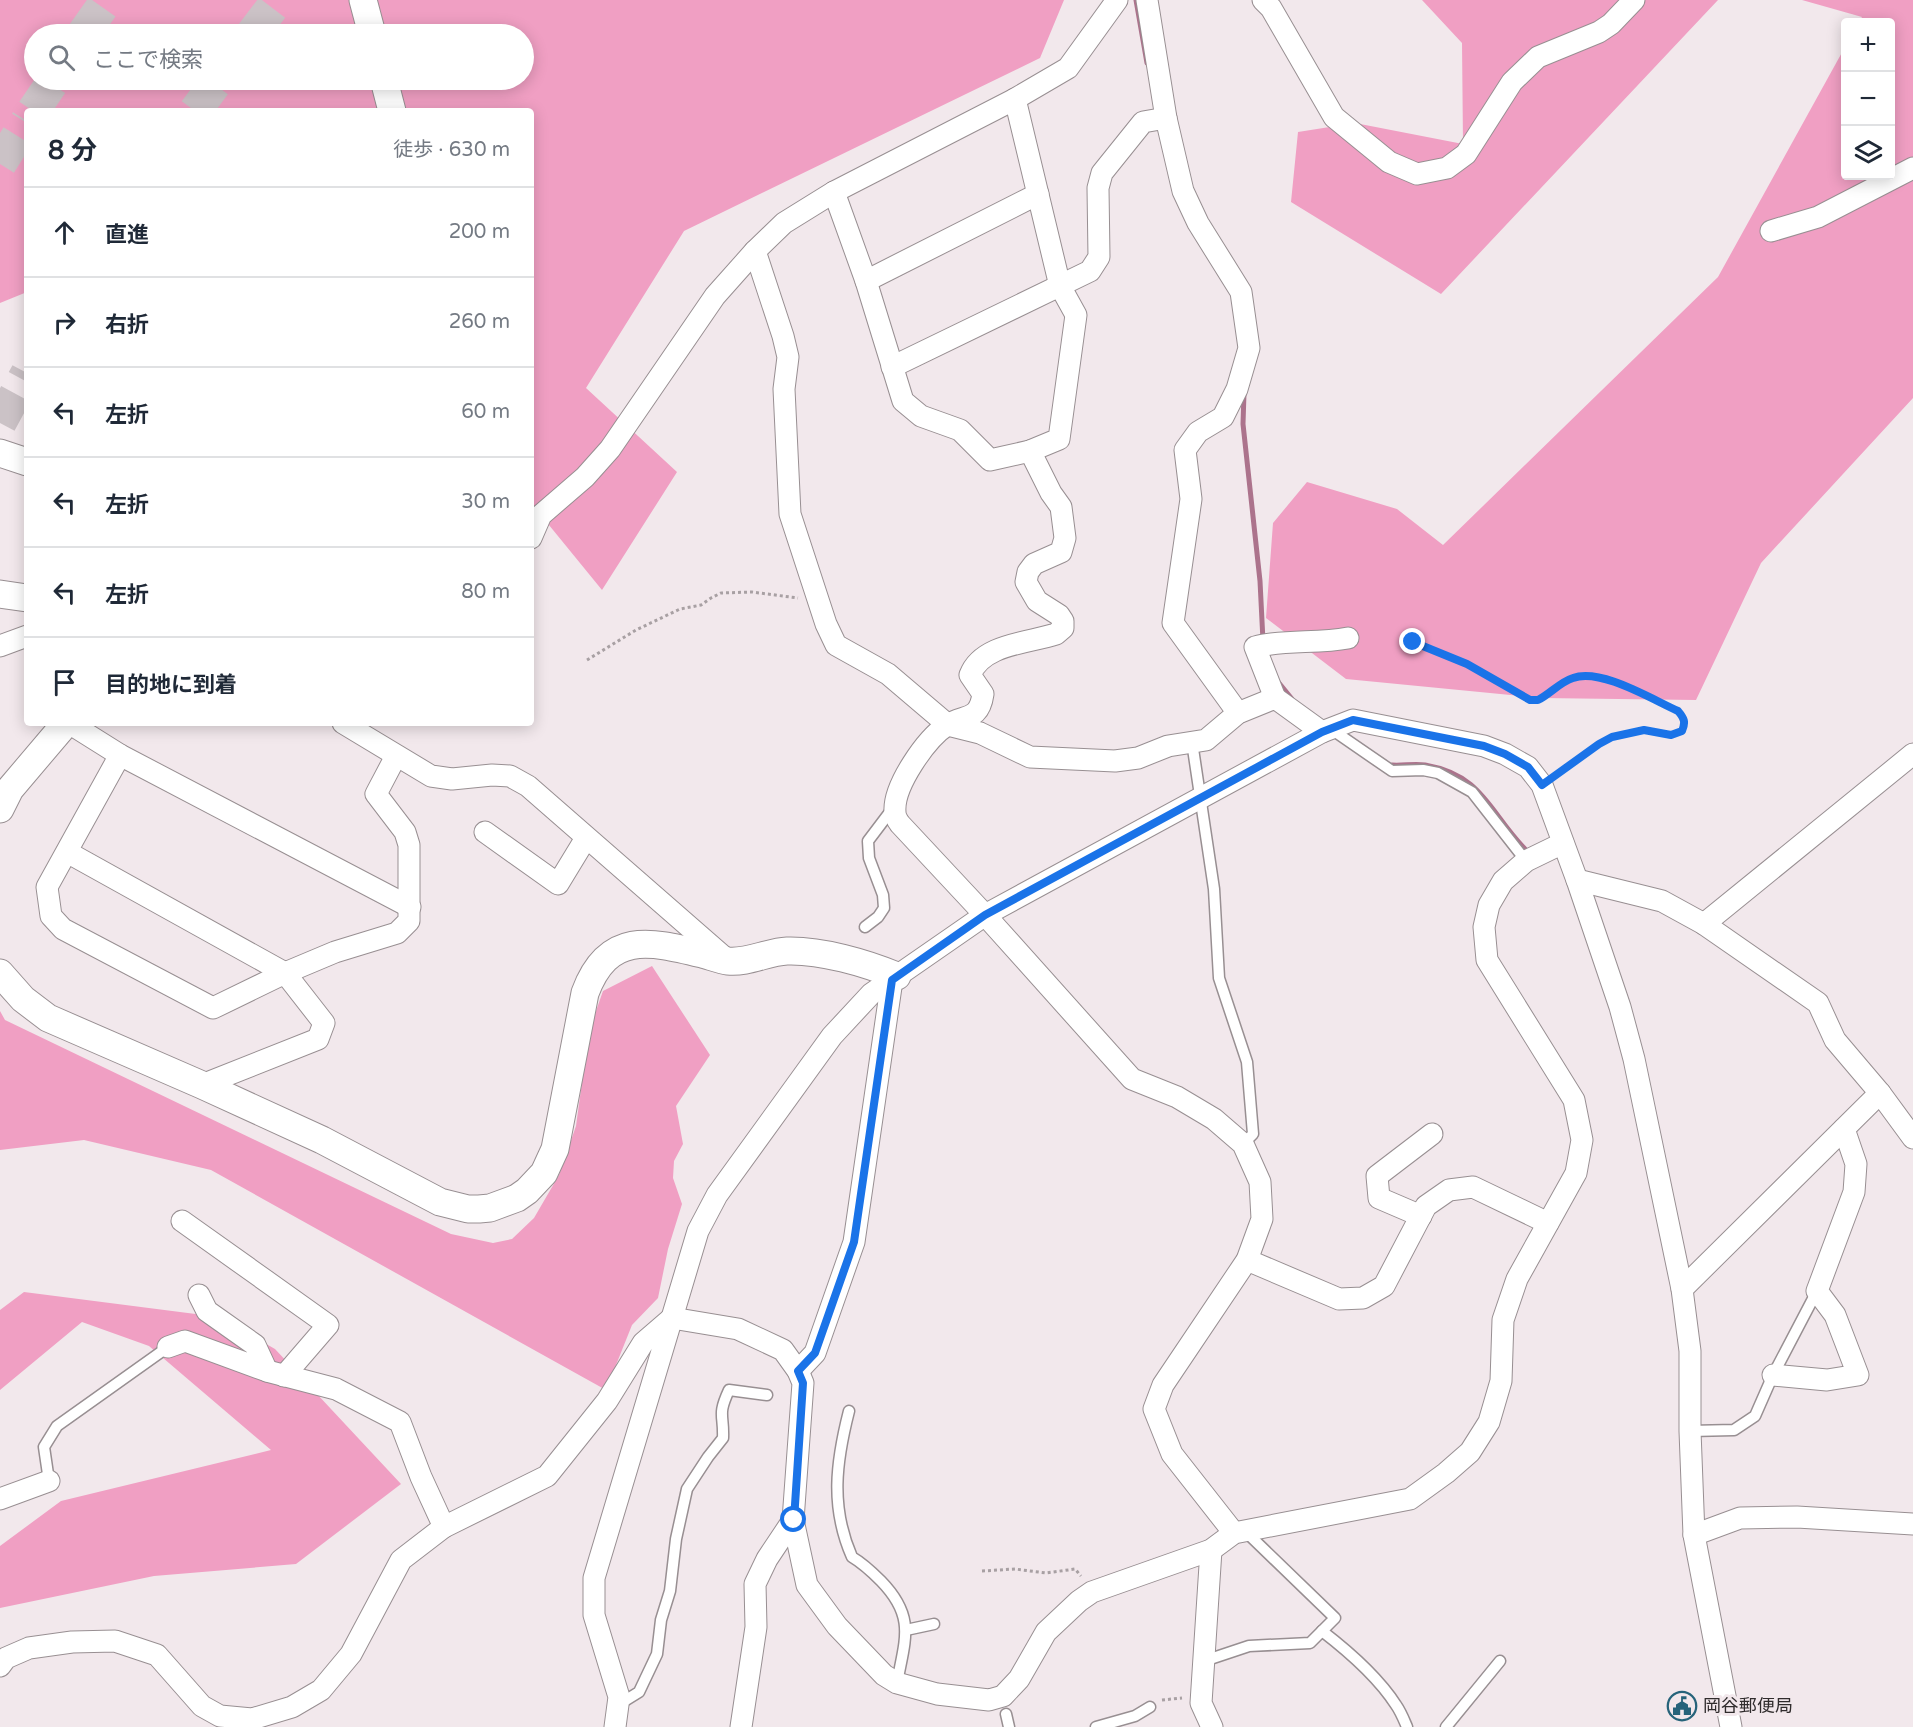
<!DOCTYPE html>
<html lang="ja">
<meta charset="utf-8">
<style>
body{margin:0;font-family:"Varela Round","Noto Sans JP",sans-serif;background:#f2f2f3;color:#1f2937}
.controls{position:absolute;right:18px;top:18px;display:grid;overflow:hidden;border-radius:6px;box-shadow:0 3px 15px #0003}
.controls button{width:54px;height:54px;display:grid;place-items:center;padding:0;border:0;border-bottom:2px solid #e0e1e3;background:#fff;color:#1f2937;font:30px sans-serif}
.stop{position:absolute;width:18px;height:18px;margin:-14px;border:4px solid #1a73e8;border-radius:50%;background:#fff}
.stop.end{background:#1a73e8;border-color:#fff;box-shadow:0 2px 6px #0008}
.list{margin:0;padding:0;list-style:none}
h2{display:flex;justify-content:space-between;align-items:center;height:78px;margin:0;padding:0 24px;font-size:26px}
h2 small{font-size:20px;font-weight:400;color:#747a83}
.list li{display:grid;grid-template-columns:39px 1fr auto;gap:18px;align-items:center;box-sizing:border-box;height:90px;padding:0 24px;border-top:2px solid #e0e1e3}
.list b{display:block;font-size:22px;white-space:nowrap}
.list em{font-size:20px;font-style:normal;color:#747a83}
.icon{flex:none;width:33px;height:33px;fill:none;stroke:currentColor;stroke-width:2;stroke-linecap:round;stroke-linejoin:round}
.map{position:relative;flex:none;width:1913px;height:1727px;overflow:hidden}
.search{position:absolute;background:#fff;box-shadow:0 3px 15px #0003;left:24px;top:24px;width:510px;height:66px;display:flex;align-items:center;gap:15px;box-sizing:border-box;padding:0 21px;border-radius:33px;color:#747a83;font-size:22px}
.panel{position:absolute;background:#fff;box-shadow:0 3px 15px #0003;left:24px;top:108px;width:510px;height:618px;border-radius:6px}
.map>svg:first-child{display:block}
</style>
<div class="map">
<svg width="1913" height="1727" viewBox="0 0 1913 1727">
<rect width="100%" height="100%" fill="#f2e8ec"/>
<g fill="#f09fc3" fill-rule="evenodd">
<path d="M0 0H1064L1040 58 684 231 586 388 677 472 602 590 531 503V111H27V292L0 303ZM34 34H524V80H34Z"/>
<path d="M1422 0H1718L1441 294 1291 202 1298 132 1355 123 1463 144 1462 43Z"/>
<path d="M1802 0H1913V398L1761 563 1696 700 1541 698 1346 679 1266 618 1273 523 1307 482 1397 509 1443 545 1718 277 1845 47 1846 176H1890V22H1859L1862 17Z"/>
<path d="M652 966 710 1055 676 1106 683 1144 674 1161 673 1178 682 1204 668 1249 658 1298 632 1325 606 1390 211 1170 84 1140 0 1150V1011L5 1020 451 1234 493 1243 512 1239 534 1218 559 1175 576 1126 589 1031 603 991Z"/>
<path d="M24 1292 219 1317 275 1349 401 1484 296 1564 154 1576 0 1608V1546L61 1501 271 1450 149 1346 82 1322 0 1390V1310Z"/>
</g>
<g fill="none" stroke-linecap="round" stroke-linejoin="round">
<g stroke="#ac738c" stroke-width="5">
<path d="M1136 0 1147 63"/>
<path d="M1244 393 1243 424 1260 581 1263 641"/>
<path d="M1279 683 1292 699"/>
<path d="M1392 765C1403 766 1414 763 1425 765 1483 775 1489 812 1525 849"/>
</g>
<g stroke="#cbc2c6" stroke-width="33" stroke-dasharray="33 16" stroke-linecap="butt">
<path d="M83 34 107 0"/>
<path d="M252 34 278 0"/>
<path d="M33 111 54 80"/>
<path d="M195 111 218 80"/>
<path d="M0 164 27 121"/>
<path d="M0 423 27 373"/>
</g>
<g stroke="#988f92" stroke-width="13">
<g id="service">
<path d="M1331 729 1392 771 1423 770 1438 773 1472 792 1526 861"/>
<path d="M1192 742 1214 889 1219 978 1247 1062 1253 1134 1243 1144"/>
<path d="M865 927 878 917 884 908 883 895 869 858 868 841 893 808"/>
<path d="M849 1411C836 1462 830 1507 852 1557 864 1564 872 1572 881 1581 916 1617 905 1639 897 1683"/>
<path d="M1690 1431 1734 1430 1755 1416 1773 1375 1817 1291"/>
<path d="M49 1481 44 1447 57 1426 168 1347"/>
<path d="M906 1630 934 1624"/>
<path d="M1322 1631C1348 1651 1378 1677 1396 1705 1401 1712 1404 1720 1407 1727"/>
<path d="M1204 1661 1249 1646 1310 1643 1335 1618 1245 1531"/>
<path d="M618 1705 639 1692 657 1654 661 1620 670 1591 676 1539 687 1489 708 1457 723 1438C724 1414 717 1416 729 1390L767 1395"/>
<path d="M1006 1714 1009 1727"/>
<path d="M1096 1727 1135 1716 1150 1707"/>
<path d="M1446 1727 1500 1661"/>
</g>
</g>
<g stroke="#988f92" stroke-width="23">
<g id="minor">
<path d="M1147 0 1166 118 1183 191 1198 223 1241 292 1249 348 1237 389 1223 417 1198 432 1185 450 1191 499 1173 623 1238 713"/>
<path d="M1263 0 1271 8 1334 117 1389 162 1417 174 1447 168 1466 154 1512 82 1538 57 1599 32 1611 24 1634 0"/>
<path d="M834 192 866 281 903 401 921 416 960 430 990 460 1030 451 1059 439 1076 315 1060 286 1015 99"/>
<path d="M1771 231 1818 217 1913 168"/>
<path d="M755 251 783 336 788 357 784 389 790 514 826 624 836 645 888 674 948 725 980 733 1030 757 1115 761 1138 758 1168 746 1206 740 1238 713 1275 698 1322 732"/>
<path d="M866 281 1038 194"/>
<path d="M892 367 1090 271 1099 257 1098 188 1102 173 1143 122 1166 118"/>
<path d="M1030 451 1051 493 1061 507 1065 538 1061 552 1034 564 1028 572 1026 582 1037 601 1059 615 1063 621V628L1056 634C1028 643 982 644 970 675L983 694C979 722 964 714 947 725 926 739 893 786 895 812 895 816 897 820 900 824L985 915 1132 1079 1177 1097 1214 1119 1243 1144 1260 1182 1262 1219 1247 1260 1163 1385 1154 1409 1172 1454 1234 1533"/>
<path d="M531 538 541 515 585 477 610 449 715 296 755 251 784 223 834 192 1015 99 1068 68 1117 0"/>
<path d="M0 646 27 636"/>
<path d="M1275 698 1255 647C1285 639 1317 644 1348 638"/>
<path d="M69 723 120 755 410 907"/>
<path d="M343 723 431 776 452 779 492 775 510 776 528 786 725 958"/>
<path d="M120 755 47 887 51 916 63 929 213 1008 285 973"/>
<path d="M485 832 558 884 586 838"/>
<path d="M67 852 285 973"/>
<path d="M1577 880 1662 901 1704 924 1818 1003 1835 1040 1880 1093 1913 1138"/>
<path d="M1704 924 1913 754"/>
<path d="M202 1085 318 1039 324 1023 285 973 335 952 397 933 409 921V845L405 832 376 794 396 756"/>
<path d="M1421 1216 1379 1198 1377 1176 1432 1134"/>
<path d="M182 1221 328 1325 284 1376"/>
<path d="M1247 1260 1339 1299 1363 1298 1384 1286 1426 1206 1449 1190 1473 1187 1548 1223"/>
<path d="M1682 1289 1880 1093"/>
<path d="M199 1295 207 1311 255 1345 267 1371"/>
<path d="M168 1347 185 1341 267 1371 336 1389 400 1422 421 1477 444 1527"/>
<path d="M798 1371 815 1353 854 1242 892 980"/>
<path d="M1773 1375 1827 1380 1858 1375 1835 1315 1817 1291 1854 1192 1856 1164 1844 1129"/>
<path d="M0 1499 49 1481"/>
<path d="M1694 1535 1740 1518 1797 1517 1913 1524"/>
<path d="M1211 1550 1201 1703 1212 1727"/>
<path d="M0 1666 6 1658 29 1648 72 1642 115 1641 157 1655 202 1706 220 1716 252 1719 292 1707 321 1690 351 1654 401 1560 444 1527 547 1476 607 1401 643 1343 672 1318 738 1329 783 1350 798 1371 803 1383 793 1520 807 1585 837 1626 884 1675 897 1683 937 1694 989 1700 1003 1696 1019 1679 1046 1632 1079 1601 1092 1592 1211 1550 1234 1533 1410 1499 1446 1473 1470 1452 1489 1422 1501 1381 1503 1320 1517 1279 1576 1173 1582 1140 1574 1100 1487 960 1484 927 1489 905 1503 881 1526 861 1563 843"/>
<path d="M615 1727 619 1697 594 1615V1578L698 1231 717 1195 832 1036 871 994 985 915 1322 732 1353 720 1484 746 1505 754 1528 767 1542 785 1577 880 1620 1007 1634 1059 1682 1289 1690 1351V1431L1694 1535 1731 1727"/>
<path d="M741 1727 756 1627 755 1584 767 1559 793 1520"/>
</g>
</g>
<g stroke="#988f92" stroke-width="29">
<g id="tertiary">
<path d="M363 0 372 34"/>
<path d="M384 80 392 111"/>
<path d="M0 453 27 462"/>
<path d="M0 594 27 598"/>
<path d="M0 809 10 789 66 723"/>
<path d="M0 973 23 999 48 1018 202 1085 322 1140 440 1202 468 1209H479L490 1208 517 1198 527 1191 544 1173 555 1149 585 993C608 931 649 941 702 954 710 956 720 960 728 961 748 963 767 952 787 951 821 950 866 963 897 976"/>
</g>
</g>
<g stroke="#a8a0a3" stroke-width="3" stroke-dasharray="3 3" stroke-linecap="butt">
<path d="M1413 642 1467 664 1530 700 1538 701C1550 694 1560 682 1573 678 1602 667 1650 698 1678 711 1683 717 1688 724 1682 731 1673 741 1653 729 1641 731 1604 737 1587 752 1558 773"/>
<path d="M587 660 636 630 680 609 701 605 711 598 721 593 752 592 798 598"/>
<path d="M982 1571 1015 1569 1046 1573 1075 1569 1081 1576"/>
<path d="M1162 1700 1182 1698"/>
</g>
<use href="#service" stroke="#fff" stroke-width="10"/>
<use href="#minor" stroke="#fff" stroke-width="21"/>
<use href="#tertiary" stroke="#fff" stroke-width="27"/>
</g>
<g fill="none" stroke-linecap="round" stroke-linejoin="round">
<path stroke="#1a73e8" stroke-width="8" d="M794 1520 803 1383 798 1371 815 1353 854 1242 892 980 985 915 1322 732 1353 720 1484 746 1505 754 1528 767 1542 785 1599 744 1612 737 1644 730 1671 735 1682 731C1686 722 1684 718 1678 711 1651 699 1601 668 1573 678 1560 682 1550 694 1538 700H1530L1467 664 1413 642"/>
</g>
<defs>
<g id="civic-ring" transform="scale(1.5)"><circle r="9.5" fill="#f2e8ec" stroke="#26637a" stroke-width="1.5"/><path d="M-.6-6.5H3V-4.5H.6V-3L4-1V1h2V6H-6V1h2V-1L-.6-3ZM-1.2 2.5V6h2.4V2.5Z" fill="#26637a"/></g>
</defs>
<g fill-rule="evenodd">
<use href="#civic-ring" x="1682" y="1706"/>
</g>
<g text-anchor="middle" stroke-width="6" stroke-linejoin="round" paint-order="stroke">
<g font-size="18" fill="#302c2d" stroke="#f2e8ec" text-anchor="start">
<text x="1703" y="1712">岡谷郵便局</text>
</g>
</g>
</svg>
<div class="controls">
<button>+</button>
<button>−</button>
<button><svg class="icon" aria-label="layers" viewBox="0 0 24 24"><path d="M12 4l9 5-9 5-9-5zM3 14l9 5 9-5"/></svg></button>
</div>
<div class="stop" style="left:794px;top:1520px"></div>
<div class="stop end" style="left:1413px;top:642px"></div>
<div class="search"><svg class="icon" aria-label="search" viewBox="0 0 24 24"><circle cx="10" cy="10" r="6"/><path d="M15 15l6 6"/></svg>ここで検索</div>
<section class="panel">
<h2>8 分<small>徒歩 · 630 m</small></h2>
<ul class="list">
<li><svg class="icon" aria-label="ahead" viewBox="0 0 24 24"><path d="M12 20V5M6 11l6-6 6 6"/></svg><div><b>直進</b></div><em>200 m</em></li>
<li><svg class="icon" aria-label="right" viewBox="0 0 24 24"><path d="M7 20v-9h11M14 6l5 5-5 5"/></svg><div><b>右折</b></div><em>260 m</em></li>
<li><svg class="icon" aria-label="left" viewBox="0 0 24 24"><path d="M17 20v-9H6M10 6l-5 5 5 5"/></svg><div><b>左折</b></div><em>60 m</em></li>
<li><svg class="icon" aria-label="left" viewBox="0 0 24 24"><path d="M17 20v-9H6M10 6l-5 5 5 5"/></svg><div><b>左折</b></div><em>30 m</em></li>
<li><svg class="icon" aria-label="left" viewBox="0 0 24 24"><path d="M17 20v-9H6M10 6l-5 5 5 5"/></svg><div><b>左折</b></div><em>80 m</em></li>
<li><svg class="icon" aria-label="arrive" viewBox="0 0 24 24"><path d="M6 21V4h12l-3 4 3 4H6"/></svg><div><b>目的地に到着</b></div></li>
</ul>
</section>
</div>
